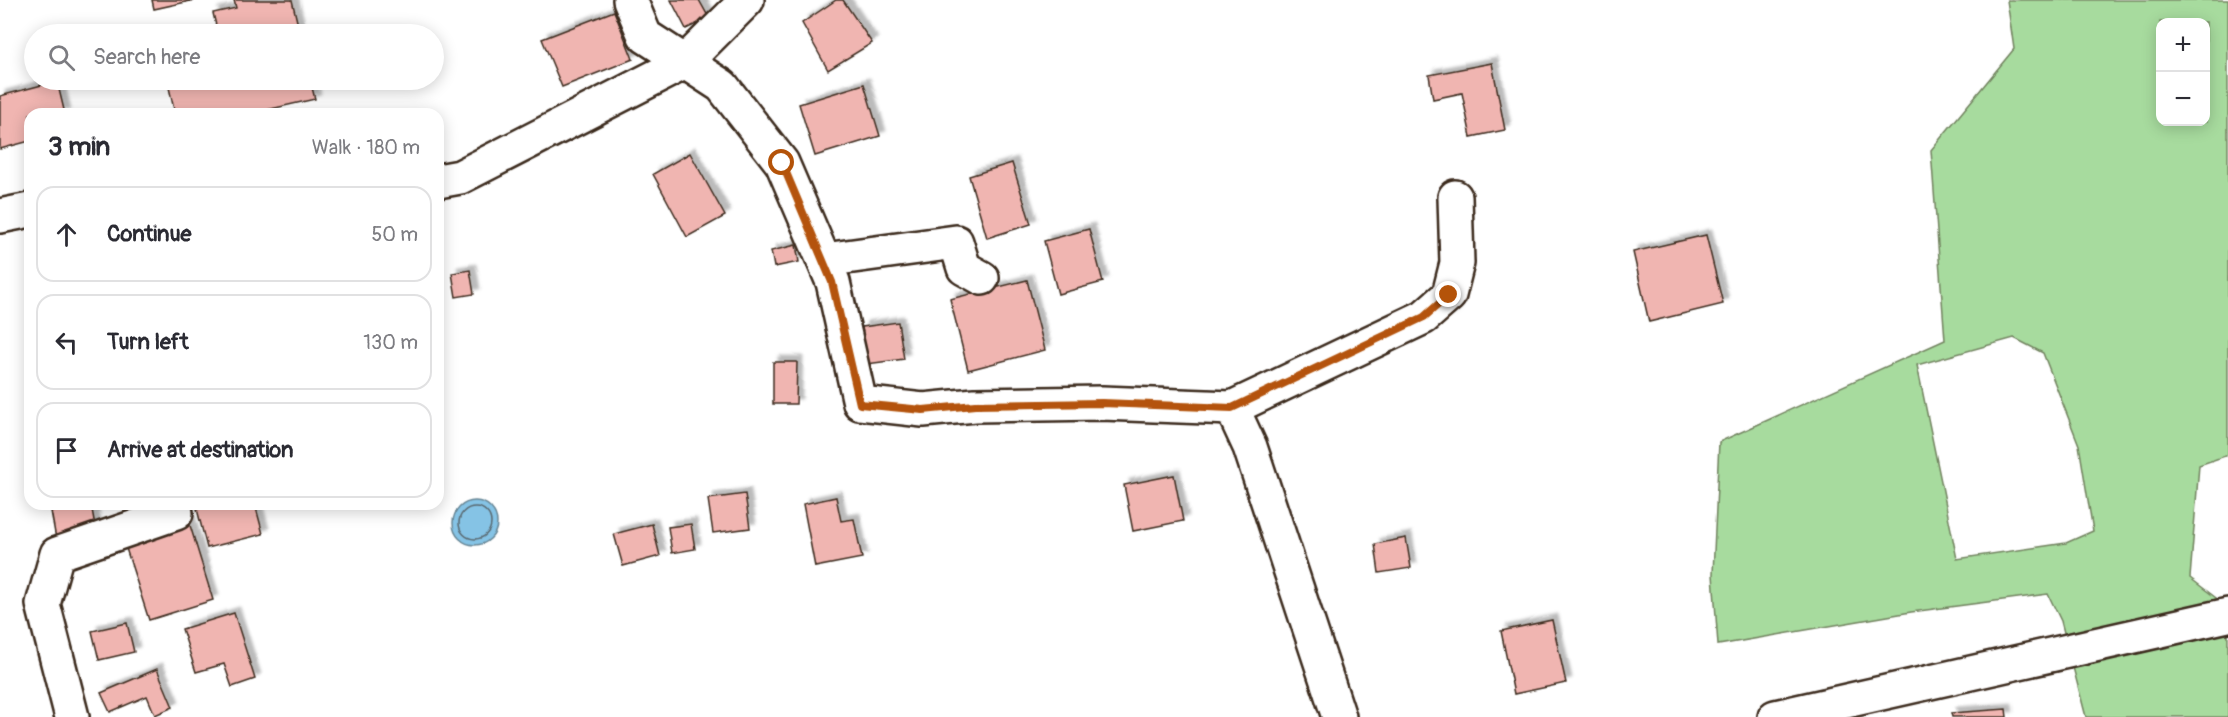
<!DOCTYPE html>
<meta charset="utf-8">
<style>
body{margin:0;font-family:Pangolin,sans-serif;background:#f2f2f3;color:#2b2b33}
.controls{position:absolute;right:18px;top:18px;display:grid;overflow:hidden;border-radius:12px;box-shadow:0 3px 15px #0003}
.controls button{width:54px;height:54px;display:grid;place-items:center;padding:0;border:0;border-bottom:2px solid #e1e1e2;background:#fff;color:#2b2b33;font:30px sans-serif}
.stop{position:absolute;width:18px;height:18px;margin:-14px;border:4px solid #b45309;border-radius:50%;background:#fff}
.stop.end{background:#b45309;border-color:#fff;box-shadow:0 2px 6px #0008}
.list{margin:0;padding:0;list-style:none}
h2{display:flex;justify-content:space-between;align-items:center;height:78px;margin:0;padding:0 24px;font-size:26px}
h2 small{font-size:20px;font-weight:400;color:#7c7c81}
.list li{display:grid;grid-template-columns:39px 1fr auto;gap:18px;align-items:center;box-sizing:border-box;height:96px;margin:0 12px 12px;padding:0 12px;border:2px solid #e1e1e2;border-radius:18px}
.list b{display:block;font-size:22px;white-space:nowrap}
.list em{font-size:20px;font-style:normal;color:#7c7c81}
.icon{flex:none;width:33px;height:33px;fill:none;stroke:currentColor;stroke-width:2;stroke-linecap:round;stroke-linejoin:round}
.map{position:relative;flex:none;width:2228px;height:717px;overflow:hidden}
.search{position:absolute;background:#fff;box-shadow:0 3px 15px #0003;left:24px;top:24px;width:420px;height:66px;display:flex;align-items:center;gap:15px;box-sizing:border-box;padding:0 21px;border-radius:33px;color:#7c7c81;font-size:22px}
.panel{position:absolute;background:#fff;box-shadow:0 3px 15px #0003;left:24px;top:108px;width:420px;height:402px;border-radius:18px}
.map>svg:first-child{display:block}
</style>
<div class="map">
<svg width="2228" height="717" viewBox="0 0 2228 717">
<defs>
<filter id="shadow"><feDropShadow dx="5.5" dy="-5.5" stdDeviation="1.5" flood-color="#0004"/></filter>
</defs>
<rect width="100%" height="100%" fill="#fff"/>
<filter id="ink" filterUnits="userSpaceOnUse"><feTurbulence type="fractalNoise" baseFrequency=".0167" numOctaves="2"/><feDisplacementMap in="SourceGraphic" scale="12" xChannelSelector="R" yChannelSelector="G"/><feConvolveMatrix kernelMatrix="1 2 1 2 8 2 1 2 1" color-interpolation-filters="sRGB"/></filter>
<g filter="url(#ink)">
<path fill="#a7db9e" stroke="#71825e" stroke-width="1.5" fill-rule="evenodd" d="M2007 0H2228V455L2199 465 2190 578 2228 607V717H2086L2061 621 2048 594 1911 612 1718 645 1713 574 1719 442 1945 340 1931 150 2014 49ZM2160 22H2206V122H2160ZM2014 338 2043 353 2079 445 2093 531 2066 543 1957 559 1917 365Z"/>
<circle fill="#85c3e5" stroke="#678695" stroke-width="1.5" cx="475" cy="523" r="22"/>
<g fill="none" stroke-linecap="round" stroke-linejoin="round">
<circle stroke="#59676e" stroke-width="1.5" cx="475" cy="523" r="16"/>
</g>
<g fill="#f0b5b1" stroke="#3b2a1e" stroke-width="1.5" filter="url(#shadow)">
<path d="M152 0H195L154 9Z"/>
<path d="M234 0H292L300 34H243L242 31 218 34 213 13 236 8Z"/>
<path d="M671 0H699L709 18 686 29Z"/>
<path d="M836 0H843L872 43 828 70 802 23Z"/>
<path d="M614 11 633 59 562 87 542 39Z"/>
<path d="M1492 63 1505 130 1471 137 1462 93 1433 99 1429 75Z"/>
<path d="M185 80H310L315 99 249 114H175L168 83Z"/>
<path d="M57 81 65 114H30V141L0 149V96Z"/>
<path d="M864 84 880 136 815 156 799 104Z"/>
<path d="M690 153 725 216 687 237 653 174Z"/>
<path d="M1012 163 1031 224 987 238 969 176Z"/>
<path d="M1089 229 1103 282 1058 294 1044 241Z"/>
<path d="M1706 235 1723 304 1649 322 1633 252Z"/>
<path d="M796 245 799 262 774 267 771 251Z"/>
<path d="M470 270 474 294 456 297 452 273Z"/>
<path d="M1027 280 1045 350 968 370 950 299Z"/>
<path d="M898 322 904 359 867 364 862 327Z"/>
<path d="M773 362H797L796 404H773Z"/>
<path d="M1174 475 1183 521 1133 531 1124 485Z"/>
<path d="M745 494 750 528 713 533 708 499Z"/>
<path d="M836 497 841 521 854 519 862 558 815 567 803 504Z"/>
<path d="M86 504H91L96 531 56 539 51 511Z"/>
<path d="M215 504H255L263 534 207 548 197 509Z"/>
<path d="M189 522 213 600 149 620 124 542Z"/>
<path d="M652 524 660 556 623 566 614 534Z"/>
<path d="M691 524 695 549 672 553 668 527Z"/>
<path d="M1406 538 1411 568 1379 573 1375 544Z"/>
<path d="M234 613 255 679 232 687 224 664 196 672 182 629Z"/>
<path d="M1552 620 1566 683 1514 694 1501 631Z"/>
<path d="M127 623 134 652 99 660 92 631Z"/>
<path d="M157 669 173 707 155 715 147 696 110 712 101 693Z"/>
<path d="M2006 709 2007 717H1952L1951 713Z"/>
</g>
<g fill="none" stroke-linecap="round" stroke-linejoin="round">
<g stroke="#3b2a1e" stroke-width="38">
<g id="minor">
<path d="M438 181 460 177 685 62 747 0"/>
<path d="M0 216 30 210"/>
<path d="M824 260 956 242 964 268 982 278"/>
<path d="M1232 408 1424 317 1449 295 1457 263 1455 197"/>
<path d="M72 717 43 604 57 554 176 513"/>
<path d="M1775 717 2228 615"/>
</g>
</g>
<g stroke="#3b2a1e" stroke-width="38">
<path id="tertiary" d="M630 0 645 36 722 86 782 163 833 282 860 403 923 410 975 405 1102 403 1232 408 1250 447 1339 717"/>
</g>
<use href="#minor" stroke="#fff" stroke-width="33"/>
<use href="#tertiary" stroke="#fff" stroke-width="33"/>
</g>
</g>
<g fill="none" stroke-linecap="round" stroke-linejoin="round" filter="url(#ink)">
<path stroke="#b45309" stroke-width="8" d="M782 163 832 282 860 404 923 410 975 405 1102 403 1232 408 1424 317 1449 295"/>
</g>
</svg>
<div class="controls">
<button>+</button>
<button>−</button>
</div>
<div class="stop" style="left:782px;top:163px"></div>
<div class="stop end" style="left:1449px;top:295px"></div>
<div class="search"><svg class="icon" aria-label="search" viewBox="0 0 24 24"><circle cx="10" cy="10" r="6"/><path d="M15 15l6 6"/></svg>Search here</div>
<section class="panel">
<h2>3 min<small>Walk · 180 m</small></h2>
<ul class="list">
<li><svg class="icon" aria-label="ahead" viewBox="0 0 24 24"><path d="M12 20V5M6 11l6-6 6 6"/></svg><div><b>Continue</b></div><em>50 m</em></li>
<li><svg class="icon" aria-label="left" viewBox="0 0 24 24"><path d="M17 20v-9H6M10 6l-5 5 5 5"/></svg><div><b>Turn left</b></div><em>130 m</em></li>
<li><svg class="icon" aria-label="arrive" viewBox="0 0 24 24"><path d="M6 21V4h12l-3 4 3 4H6"/></svg><div><b>Arrive at destination</b></div></li>
</ul>
</section>
</div>
